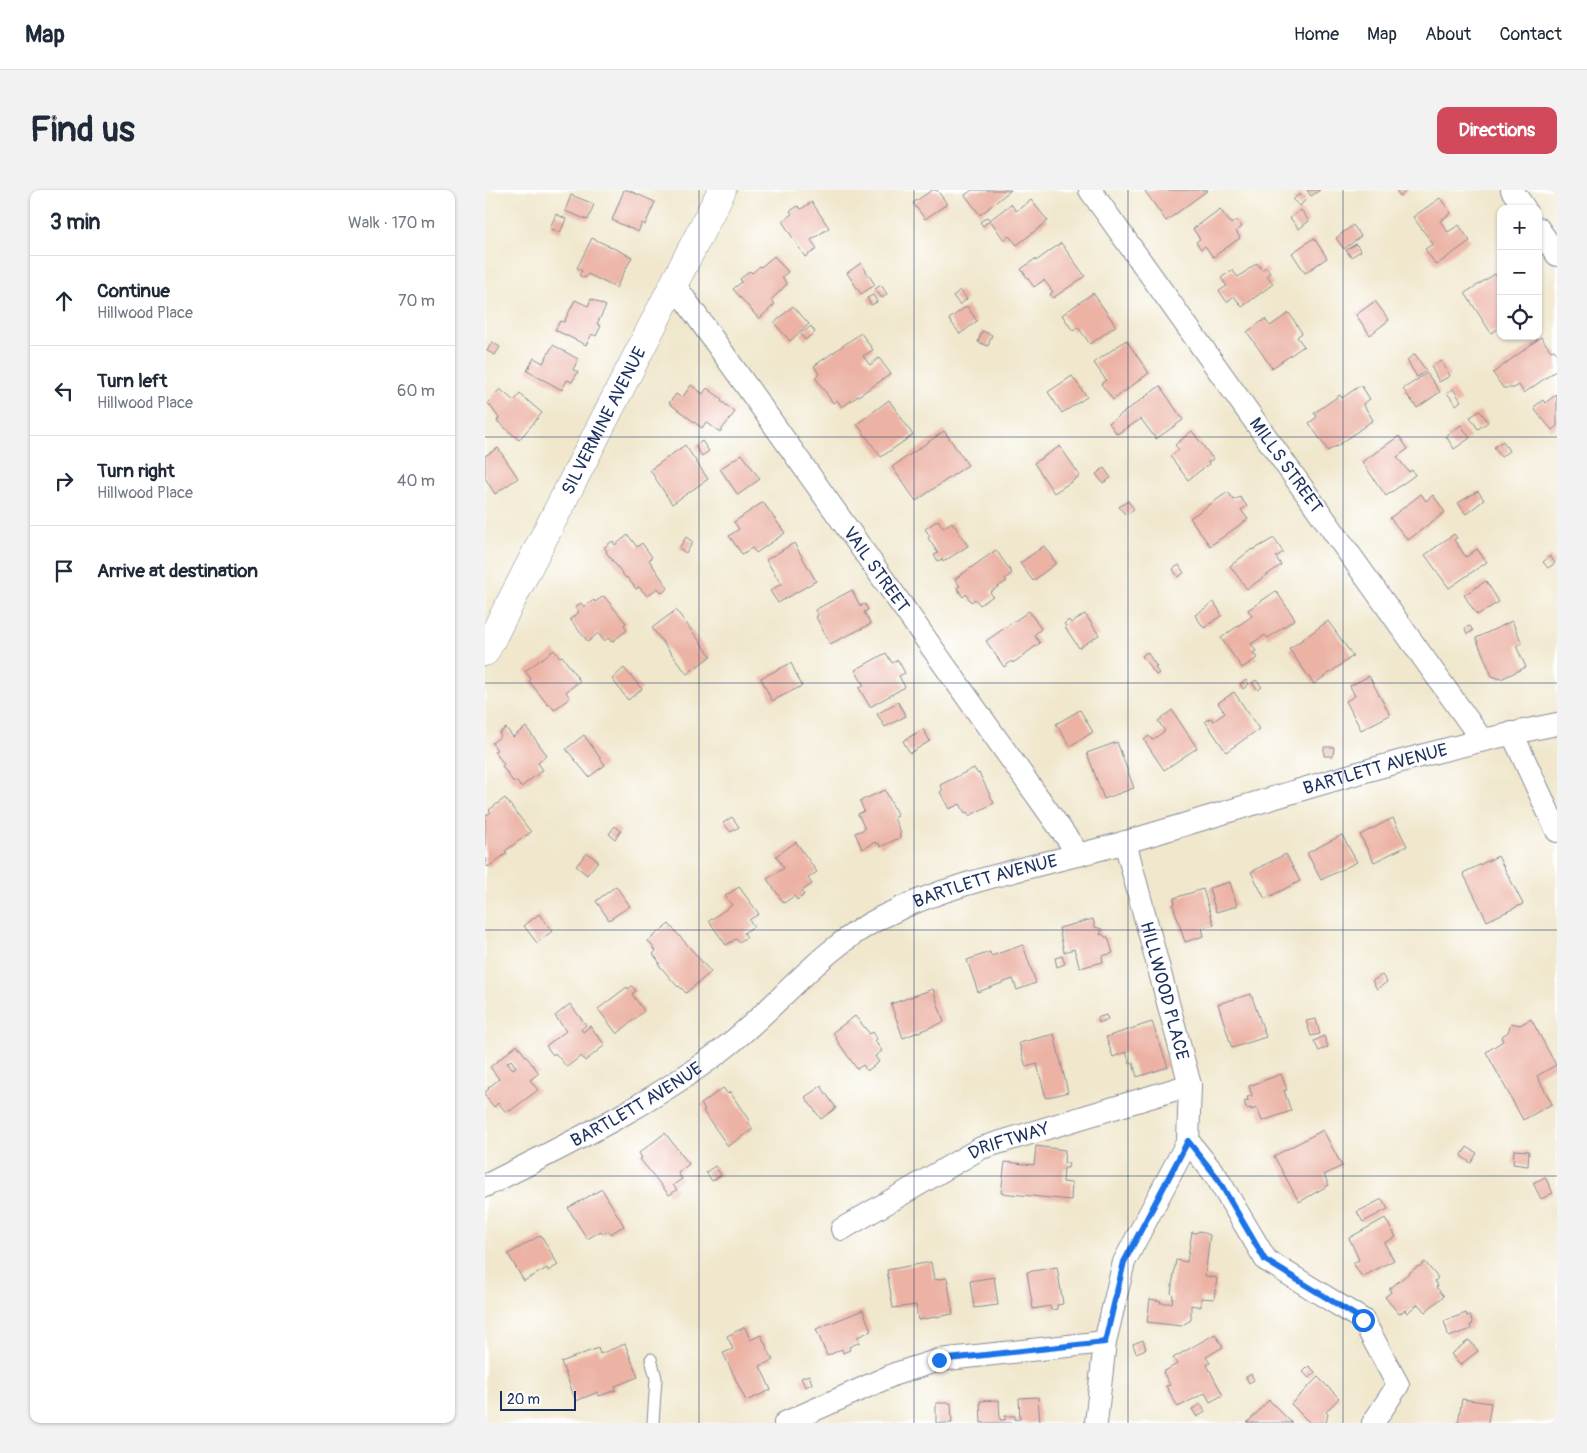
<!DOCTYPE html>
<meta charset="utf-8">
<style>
body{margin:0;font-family:Pangolin,sans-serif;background:#f2f2f3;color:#1f2937}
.controls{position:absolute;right:15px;top:15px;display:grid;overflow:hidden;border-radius:10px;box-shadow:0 1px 4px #0004}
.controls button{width:45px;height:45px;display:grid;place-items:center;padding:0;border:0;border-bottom:1px solid #e0e1e3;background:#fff;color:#1f2937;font:25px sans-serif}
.scale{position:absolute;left:15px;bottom:12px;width:76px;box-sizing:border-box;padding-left:5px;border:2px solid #1b2f5e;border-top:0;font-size:14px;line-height:18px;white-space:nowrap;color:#1b2f5e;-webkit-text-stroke:4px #fff;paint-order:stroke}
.stop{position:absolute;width:15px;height:15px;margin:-11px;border:4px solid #1a73e8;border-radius:50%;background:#fff}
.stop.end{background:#1a73e8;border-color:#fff;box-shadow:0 1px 5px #0008}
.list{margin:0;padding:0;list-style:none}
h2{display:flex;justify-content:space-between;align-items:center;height:65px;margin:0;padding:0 20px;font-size:21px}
h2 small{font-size:16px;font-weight:400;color:#747a83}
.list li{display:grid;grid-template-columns:32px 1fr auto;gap:15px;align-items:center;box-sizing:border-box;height:90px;padding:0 20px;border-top:1px solid #e0e1e3}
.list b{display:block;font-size:19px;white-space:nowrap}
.list p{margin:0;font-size:16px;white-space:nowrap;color:#747a83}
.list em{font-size:16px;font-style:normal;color:#747a83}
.icon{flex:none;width:28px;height:28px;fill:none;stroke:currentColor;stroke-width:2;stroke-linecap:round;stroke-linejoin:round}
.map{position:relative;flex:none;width:1072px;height:1233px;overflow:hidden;border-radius:10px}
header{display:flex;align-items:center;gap:30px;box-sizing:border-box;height:70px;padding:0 25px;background:#fff;border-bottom:1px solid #e0e1e3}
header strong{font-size:24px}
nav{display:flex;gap:28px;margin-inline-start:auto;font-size:18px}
.intro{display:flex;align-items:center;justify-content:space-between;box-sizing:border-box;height:120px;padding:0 30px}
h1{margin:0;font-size:35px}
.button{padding:12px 22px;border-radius:10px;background:#d1495b;color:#fff;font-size:18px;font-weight:700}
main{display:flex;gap:30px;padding:0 30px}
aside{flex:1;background:#fff;border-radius:10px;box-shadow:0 1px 4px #0004}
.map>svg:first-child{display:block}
</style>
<header>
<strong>Map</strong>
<nav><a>Home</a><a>Map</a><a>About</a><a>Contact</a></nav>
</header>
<div class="intro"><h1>Find us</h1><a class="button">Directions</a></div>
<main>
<aside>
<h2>3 min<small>Walk · 170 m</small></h2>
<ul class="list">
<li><svg class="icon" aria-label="ahead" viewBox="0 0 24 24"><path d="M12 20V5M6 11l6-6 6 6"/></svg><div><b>Continue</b><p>Hillwood Place</p></div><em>70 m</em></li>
<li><svg class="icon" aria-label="left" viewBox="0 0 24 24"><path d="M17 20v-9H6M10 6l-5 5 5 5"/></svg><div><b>Turn left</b><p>Hillwood Place</p></div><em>60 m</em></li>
<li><svg class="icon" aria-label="right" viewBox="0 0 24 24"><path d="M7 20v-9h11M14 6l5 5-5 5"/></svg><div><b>Turn right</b><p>Hillwood Place</p></div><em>40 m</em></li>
<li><svg class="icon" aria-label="arrive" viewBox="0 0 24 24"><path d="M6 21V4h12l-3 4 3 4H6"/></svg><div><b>Arrive at destination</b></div></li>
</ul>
</aside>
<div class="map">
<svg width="1072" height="1233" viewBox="0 0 1072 1233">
<rect width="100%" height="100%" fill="#fff"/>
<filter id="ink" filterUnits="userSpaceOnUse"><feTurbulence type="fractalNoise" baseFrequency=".02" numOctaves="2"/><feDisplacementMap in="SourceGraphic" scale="10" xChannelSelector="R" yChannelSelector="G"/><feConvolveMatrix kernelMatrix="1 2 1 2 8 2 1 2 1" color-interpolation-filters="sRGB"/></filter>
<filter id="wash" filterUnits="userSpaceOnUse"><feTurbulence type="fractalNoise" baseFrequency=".0096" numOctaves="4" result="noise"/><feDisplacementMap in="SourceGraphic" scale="20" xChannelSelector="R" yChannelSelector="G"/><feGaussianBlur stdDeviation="1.12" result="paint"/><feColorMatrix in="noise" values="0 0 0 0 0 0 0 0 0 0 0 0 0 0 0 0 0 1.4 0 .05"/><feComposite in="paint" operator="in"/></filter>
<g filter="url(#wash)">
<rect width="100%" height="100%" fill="#f0e7cc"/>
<g id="blocks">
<g fill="#ecb3a5" fill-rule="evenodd">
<path d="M139 0H143L170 12 160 35 157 33 153 42 127 30Z"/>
<path d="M447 0H452L462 14 440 29 428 13Z"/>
<path d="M487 0H526L495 25 480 5Z"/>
<path d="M661 0H723L681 31 660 1Z"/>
<path d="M822 0H835L826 6Z"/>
<path d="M911 0H923L915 6Z"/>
<path d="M814 4 821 9 815 16 808 10Z"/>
<path d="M86 5 109 14 103 30 80 21Z"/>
<path d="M955 8 966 23 955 31 963 42 974 35 985 51 951 75 940 59 948 54 928 27Z"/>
<path d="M546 10 563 31 532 55 524 46 519 50 505 30 526 14 531 21Z"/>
<path d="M327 12 344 38 326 50 332 59 320 67 297 31 307 24 305 21 313 16 316 19Z"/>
<path d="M735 19 746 34 752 30 757 37 751 41 755 48 728 67 720 56 716 59 711 52 715 49 708 39Z"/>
<path d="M816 20 824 31 814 39 805 28Z"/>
<path d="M71 24 81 29 75 43 65 38Z"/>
<path d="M502 27 505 30 498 36 495 32Z"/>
<path d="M868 35 876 46 859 59 851 48Z"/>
<path d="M107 48 147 67 131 98 103 84 100 88 94 85 97 81 92 78Z"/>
<path d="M829 48 842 68 820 83 807 63Z"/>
<path d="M576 53 600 86 568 108 565 104 568 102 559 90 549 97 536 79 550 69 551 71Z"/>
<path d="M871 54 876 61 866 67 861 60Z"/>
<path d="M289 66 303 82 297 87 302 94 286 110 290 114 274 129 248 99 257 92 255 89 265 81 267 83 275 76 276 77Z"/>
<path d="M376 73 390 95 376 104 362 83Z"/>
<path d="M772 73 777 80 781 77 785 83 782 85 788 94 757 117 749 106 742 112 734 101 742 96 736 88 747 80 753 87Z"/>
<path d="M1010 84 1016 92V137L1006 143 980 103Z"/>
<path d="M396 95 402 104 397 108 390 99Z"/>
<path d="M475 100 482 109 475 115 468 106Z"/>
<path d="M608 103 631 136 605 154 593 137 588 141 577 125Z"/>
<path d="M388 105 392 112 386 115 382 108Z"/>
<path d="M106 109 121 116 112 134 116 136 111 146 107 144 101 155 70 140 75 131 79 132 90 110 103 116Z"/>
<path d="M890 111 904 130 885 145 871 125Z"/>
<path d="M308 116 324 134 305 151 289 133Z"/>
<path d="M482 116 492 131 475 144 464 129Z"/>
<path d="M804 123 817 143 812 147 819 156 787 178 762 142 780 129 785 136Z"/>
<path d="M326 136 330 142 320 150 316 144Z"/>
<path d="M497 141 507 145 503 156 493 152Z"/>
<path d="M376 143 388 160 378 166 385 175 394 168 406 184 357 217 352 210 348 213 330 187 334 184 329 176Z"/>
<path d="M1056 147 1066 161 1069 160 1072 164V180L1039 203 1034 195 1029 198H1018L1008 183Z"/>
<path d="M641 150 664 183 628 210 616 194 621 190 609 173Z"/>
<path d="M7 152 15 157 10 165 2 161Z"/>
<path d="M68 155 93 169 88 180 93 182 87 192 82 190 77 200 42 181 49 168 58 173Z"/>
<path d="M930 164 941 181 932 187 922 170Z"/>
<path d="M956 171 965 186 954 192 946 176Z"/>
<path d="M942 183 955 202 932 218 918 199Z"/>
<path d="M587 186 602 207 577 223 563 202Z"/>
<path d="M206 195 218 204 222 198 237 209 236 211 250 222 235 242 221 232 217 238 184 213 191 204 197 208Z"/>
<path d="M876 195 885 209 878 214 888 230 851 257V256L843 261 824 233 832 227 829 223 855 205 857 208Z"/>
<path d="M675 196 698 230 671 249 656 229 632 244 624 233Z"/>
<path d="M15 199 29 211 35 204 57 223 34 250 12 231 14 228 3 213Z"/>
<path d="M968 199 976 211 971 215 962 203Z"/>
<path d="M1072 204V236L1067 240 1050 220 1051 219 1049 217 1058 210 1060 213Z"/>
<path d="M404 210 428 245 396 267 372 234Z"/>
<path d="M995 221 1003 232 993 239 985 227Z"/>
<path d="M976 235 985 248 969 259 961 246Z"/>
<path d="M459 241 483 275 431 311 407 277Z"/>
<path d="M707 241 728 269 723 272 724 274 703 290 685 266 694 260 690 255Z"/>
<path d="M914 246 923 259 912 267 924 282 927 280 930 285 901 306 877 272Z"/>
<path d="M217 251 224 261 217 266 210 256Z"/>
<path d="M1018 251 1024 261 1016 267 1009 257Z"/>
<path d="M200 255 223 289 187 314 165 280Z"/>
<path d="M575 256 595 286 569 303 549 273Z"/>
<path d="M13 258 33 288 10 304 0 288V266Z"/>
<path d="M257 264 275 289 253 305 235 279Z"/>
<path d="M619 278 626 288 618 293 611 284Z"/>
<path d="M993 301 999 310 981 324 973 313Z"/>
<path d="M743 302 749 310 755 307 762 316 756 320 763 329 725 356 705 328Z"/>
<path d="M936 304 941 311 948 305 960 322 923 350 905 328Z"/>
<path d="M643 311 649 319 641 325 634 317Z"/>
<path d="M278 312 300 343 271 363 267 358 257 364 244 346 254 339 249 332Z"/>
<path d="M453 330 458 338 467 332 483 356 458 372 457 369 453 371 449 365 453 363 443 348 445 346 440 339Z"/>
<path d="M969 344 972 348 969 350 981 367 992 359 1002 372 964 398 940 365Z"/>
<path d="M143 345 152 357 157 353 167 367 164 370 183 398 177 403 173 398 162 406 154 397 151 399 142 387 141 388 121 362 122 361 119 357 128 351 130 355Z"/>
<path d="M201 347 208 352 201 363 194 358Z"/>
<path d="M789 348 798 362 791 367 796 375 762 399 745 376 767 359 768 360Z"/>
<path d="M309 353 331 391 293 413 285 401 296 394 281 370Z"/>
<path d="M559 356 571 373 548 391 535 373Z"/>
<path d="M511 360 527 383 520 389 522 391 505 402 508 406 495 415 490 409 486 412 481 404 478 407 472 398 475 396 470 389Z"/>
<path d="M1065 366 1070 373 1063 378 1058 372Z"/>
<path d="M694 375 699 383 693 387 688 379Z"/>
<path d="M1001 391 1014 412 992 425 979 405Z"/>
<path d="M367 400 375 416 380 414 383 420 379 422 386 434 345 454 331 427 333 426 330 420Z"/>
<path d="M791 401 810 429 783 448 780 445 766 454 771 461 768 463 772 468 757 478 736 448 767 426 763 420Z"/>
<path d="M119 406 141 433 139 435 142 440 127 452 123 448 119 451 113 443 103 452 85 429 94 422 90 417 96 413 99 417 109 410 110 412Z"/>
<path d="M729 412 737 425 719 438 710 425Z"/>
<path d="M191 420 226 466 202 484 167 438Z"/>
<path d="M544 421 556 439 549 445 555 453 528 473 527 471 519 477 501 451Z"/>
<path d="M600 424 614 445 594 458 580 437 581 436 579 434 584 430 586 433Z"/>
<path d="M843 431 868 466 829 494 804 459Z"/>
<path d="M1027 431 1037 453 1031 456 1041 477 1016 489 1007 486 991 448Z"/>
<path d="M985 436 988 441 982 444 980 438Z"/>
<path d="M69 460 75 467 77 466 95 491 81 502 85 508 69 520 65 514 63 515 44 491 46 489 40 481Z"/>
<path d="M662 462 672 477 670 478 674 483 671 485 657 466Z"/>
<path d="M401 463 407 473 413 470 420 483 414 486 420 497 385 517 374 498 379 496 370 480Z"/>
<path d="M306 473 317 496 287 511 276 488Z"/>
<path d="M139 478 157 499 143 510 127 489Z"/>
<path d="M884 486 905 525 876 540 861 511 870 506 865 496Z"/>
<path d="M761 490 764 494 758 499 755 494Z"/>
<path d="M771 490 777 497 773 500 767 493Z"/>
<path d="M749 502 774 539 741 562 720 531 726 528 729 531 740 523 733 513Z"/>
<path d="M413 512 421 526 400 537 392 524Z"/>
<path d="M595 520 608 542 585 556 571 534Z"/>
<path d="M687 520 712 558 679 580 659 550 664 546 667 550 680 541 673 531Z"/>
<path d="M41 537 62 565 53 573 58 580 36 597 31 591 29 593 17 576 19 574 9 561 12 560 7 553 16 546 14 543 21 538 28 547Z"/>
<path d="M438 539 445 551 425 563 418 551Z"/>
<path d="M99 545 120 575 104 587 81 559Z"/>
<path d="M632 552 649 598 619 609 602 563Z"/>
<path d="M839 557H849L848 566H839Z"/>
<path d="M489 578 493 584 494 583 509 613 484 626 482 622 480 623 475 614 464 619 455 602 458 600 455 595Z"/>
<path d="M400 600 413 626 409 628 416 643 414 644 416 647 395 657 394 653 391 654 390 652 377 659 370 643 380 639 373 624 379 621 375 611Z"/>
<path d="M20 608 46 642 20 661 22 663 3 677 0 673 2 672 0 669V626L6 622 4 620Z"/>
<path d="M247 627 254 637 246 642 238 633Z"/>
<path d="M908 628 922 656 889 672 875 645Z"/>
<path d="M130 636 136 641 130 649 124 644Z"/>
<path d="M857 645 872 672 836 690 822 663Z"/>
<path d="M311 652 332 682 323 688 327 694 317 701 319 705 312 710 309 706 299 713 282 689 299 678 291 666Z"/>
<path d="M102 663 113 671 102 685 91 676Z"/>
<path d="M801 664 815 691 780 709 766 682Z"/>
<path d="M1013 666 1038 714 1002 731 978 683Z"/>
<path d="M745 692 752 716 731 722 724 698Z"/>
<path d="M131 696 145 716 124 730 111 711Z"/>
<path d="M254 697 274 724 264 730 269 736 259 743 262 747 254 752 251 749 241 755 224 731 247 715 240 706Z"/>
<path d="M718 699 729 735 717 738 719 746 700 752 688 715 690 714 689 708Z"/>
<path d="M54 724 67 741 52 753 39 736Z"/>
<path d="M608 729 610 737 617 739 615 745 618 744 620 747H623L628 763 617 766 618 772 595 778 589 759 579 762 574 738Z"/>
<path d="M184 734 226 782 201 803 194 796 193 797 173 774 175 773 168 764 171 761 163 751Z"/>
<path d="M538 755 551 793 532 800 528 789 493 802 482 770 505 762 506 766Z"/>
<path d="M577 766 580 774 572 777 570 768Z"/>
<path d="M897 785 902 792 892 799 887 791Z"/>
<path d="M147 796 151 801 147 804 159 821 132 844 113 819 142 797 143 799Z"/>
<path d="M448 799 459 832 418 848 406 814Z"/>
<path d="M766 804 781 847 747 858 733 814Z"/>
<path d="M85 814 101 835 96 839 98 842 105 836 120 855 100 871 96 866 82 877 70 863 68 865 61 856 81 841 70 826Z"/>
<path d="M621 825 623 829 614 833 612 828Z"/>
<path d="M370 826 385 844 388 842 392 849 390 851 397 861 390 866 394 872 382 881 378 875 372 879 351 849 352 848 348 842Z"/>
<path d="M831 829 835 844 826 846 821 831Z"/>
<path d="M1046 829 1071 875 1052 886 1067 914 1038 930 1001 862 1018 851 1016 847 1023 842 1026 833 1035 835Z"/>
<path d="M667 832 683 877 652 887 648 873 645 874 641 862 628 867 621 847Z"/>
<path d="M569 844 583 902 561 908 552 874 541 877 534 853Z"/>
<path d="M839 846 843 857 834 861 829 851Z"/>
<path d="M32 855 54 883 45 890 53 900 25 921 23 920 21 922 13 913 9 917 0 906V902L4 899 3 898 14 889 5 877ZM26 870 31 877 28 879 22 873Z"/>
<path d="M796 884 802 900H799L806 921 777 931 772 918 766 920V918L762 919 759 912 763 911 762 907 767 906 764 896Z"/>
<path d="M336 896 351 918 336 929 320 907Z"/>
<path d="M238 898 243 904 245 902 265 932 263 933 268 939 243 956 218 921 220 920 216 914Z"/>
<path d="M838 940 857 976 839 985 844 995 814 1012 789 966Z"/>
<path d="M180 943 204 974 193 983 197 989 188 995 192 1000 184 1005 155 969 157 968 154 963Z"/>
<path d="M551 956 580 960 579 973H584L583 978H579L578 992 587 993 586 1010 516 1003 520 972 549 975Z"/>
<path d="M982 957 992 963 986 973 976 966Z"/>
<path d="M1029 960 1044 961 1043 976 1028 974Z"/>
<path d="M230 976 236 985 227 991 221 982Z"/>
<path d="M1060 987 1068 1003 1056 1009 1048 993Z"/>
<path d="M117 999 139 1036 125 1044 124 1041 118 1044 116 1041 102 1049 83 1018Z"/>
<path d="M897 1009 903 1019 878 1032 872 1022Z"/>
<path d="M900 1028 911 1047 899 1053 909 1070 877 1087 868 1073 874 1070 864 1048Z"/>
<path d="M714 1041 725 1045 720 1086 732 1088 729 1109 716 1108V1117L706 1115V1130L696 1136 662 1132 665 1109 676 1111 675 1113H687L688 1105 686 1103 691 1070 702 1072 707 1042 711 1043Z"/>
<path d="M56 1045 73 1075 63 1081 62 1078 39 1091 23 1064Z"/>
<path d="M446 1072 449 1090 462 1088 468 1124 433 1130 431 1115 408 1118 402 1080Z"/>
<path d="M940 1072 953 1088 950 1091 953 1096 951 1097 959 1106 940 1122 933 1114 922 1123 920 1120 914 1124 900 1107 906 1102 904 1099 933 1076 934 1077Z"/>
<path d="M572 1077 578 1114 572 1115V1119L566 1120 565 1116 548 1119 542 1082Z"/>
<path d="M509 1087 513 1115 489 1118 485 1091Z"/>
<path d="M378 1120 386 1141 372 1147 375 1152 364 1157 365 1160 358 1163 357 1159 342 1166 331 1139Z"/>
<path d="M981 1123 982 1126 985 1125 988 1134 985 1135 986 1139 964 1147 959 1131Z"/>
<path d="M260 1137 265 1150 276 1145 288 1170 275 1176 286 1200 261 1211 238 1163 248 1159 242 1146Z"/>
<path d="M730 1144 738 1157 721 1167 725 1173 722 1175 738 1205 725 1212 720 1203 693 1217 681 1196 685 1195 678 1182 692 1174 688 1168Z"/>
<path d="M658 1150 661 1159 651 1163 648 1154Z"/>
<path d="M984 1150 993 1161 975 1175 966 1164Z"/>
<path d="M140 1154 153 1187 130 1196 131 1200 114 1206 113 1202 91 1211 76 1172 113 1158 115 1164Z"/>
<path d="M824 1176 830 1182 824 1188 818 1182Z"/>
<path d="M766 1184 769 1190 764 1193 761 1187Z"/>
<path d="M324 1185 327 1194 320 1197 316 1188Z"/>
<path d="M833 1187 854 1208 841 1222 843 1224 841 1233H825L806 1214Z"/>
<path d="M553 1207 555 1233H496L495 1211 514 1210 515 1230H520V1226H530V1230L535 1229 534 1208Z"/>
<path d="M977 1209 1006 1213 1003 1233H973Z"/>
<path d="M784 1210 807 1233H762Z"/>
<path d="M451 1213H466L467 1233H451Z"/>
<path d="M716 1214 720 1222 712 1227 707 1219Z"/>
</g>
</g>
</g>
<g filter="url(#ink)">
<use href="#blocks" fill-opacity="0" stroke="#868b95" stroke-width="1"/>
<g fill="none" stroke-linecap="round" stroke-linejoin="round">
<g stroke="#868b95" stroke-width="13">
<path id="service" d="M166 1169 171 1188 168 1233"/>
</g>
<g stroke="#868b95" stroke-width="24">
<g id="minor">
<path id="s1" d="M605 0 997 550"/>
<path d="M1027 0 1040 19"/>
<path d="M1053 38 1072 65"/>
<path id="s2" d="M189 94 594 665"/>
<path d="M1027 543 1072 641"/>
<path id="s3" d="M640 652 705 895 703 951 731 986 781 1070 878 1130 913 1195 888 1233"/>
<path id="s4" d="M0 996C83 954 168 914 242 856 294 815 337 757 397 727 471 689 562 675 641 652 784 610 926 563 1072 534"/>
<path id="s5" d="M357 1039 496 958 705 895"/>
<path d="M300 1233 410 1184 454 1170 620 1152"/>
<path d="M611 1233 620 1152 639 1072 703 951"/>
</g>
</g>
<g stroke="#868b95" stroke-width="29">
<g id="tertiary">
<path id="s6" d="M0 462 237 0"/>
</g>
</g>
<use href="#service" stroke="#fff" stroke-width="11"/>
<use href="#minor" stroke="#fff" stroke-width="22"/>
<use href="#tertiary" stroke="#fff" stroke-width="28"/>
</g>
</g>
<g fill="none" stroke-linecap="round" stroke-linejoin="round" filter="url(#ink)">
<path stroke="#1a73e8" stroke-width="6" d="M454 1170 620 1152 639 1072 703 951 731 986 780 1070 878 1130"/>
</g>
<path fill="none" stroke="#1b2f5e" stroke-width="1" stroke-opacity="0.55" d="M214 0V1233M429 0V1233M643 0V1233M858 0V1233M0 247H1072M0 493H1072M0 740H1072M0 986H1072"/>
<g text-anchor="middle" stroke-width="4" stroke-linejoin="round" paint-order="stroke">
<g font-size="18" fill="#1b2f5e" stroke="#fff">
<text dy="6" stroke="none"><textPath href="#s6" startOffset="260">SILVERMINE AVENUE</textPath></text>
<text dy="6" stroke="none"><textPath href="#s1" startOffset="338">MILLS STREET</textPath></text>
<text dy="6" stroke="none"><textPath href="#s2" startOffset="350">VAIL STREET</textPath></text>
<text dy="6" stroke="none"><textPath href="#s4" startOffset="998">BARTLETT AVENUE</textPath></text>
<text dy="6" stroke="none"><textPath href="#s4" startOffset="592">BARTLETT AVENUE</textPath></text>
<text dy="6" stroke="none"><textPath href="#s3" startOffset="154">HILLWOOD PLACE</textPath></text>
<text dy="6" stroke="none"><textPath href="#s4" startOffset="172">BARTLETT AVENUE</textPath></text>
<text dy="6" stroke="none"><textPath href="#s5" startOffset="190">DRIFTWAY</textPath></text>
</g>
</g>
</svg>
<div class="controls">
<button>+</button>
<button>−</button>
<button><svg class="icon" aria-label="locate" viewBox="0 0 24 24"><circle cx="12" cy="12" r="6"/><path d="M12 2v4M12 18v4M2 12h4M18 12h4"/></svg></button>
</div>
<div class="scale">20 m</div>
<div class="stop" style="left:878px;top:1130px"></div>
<div class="stop end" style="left:454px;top:1170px"></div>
</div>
</main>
